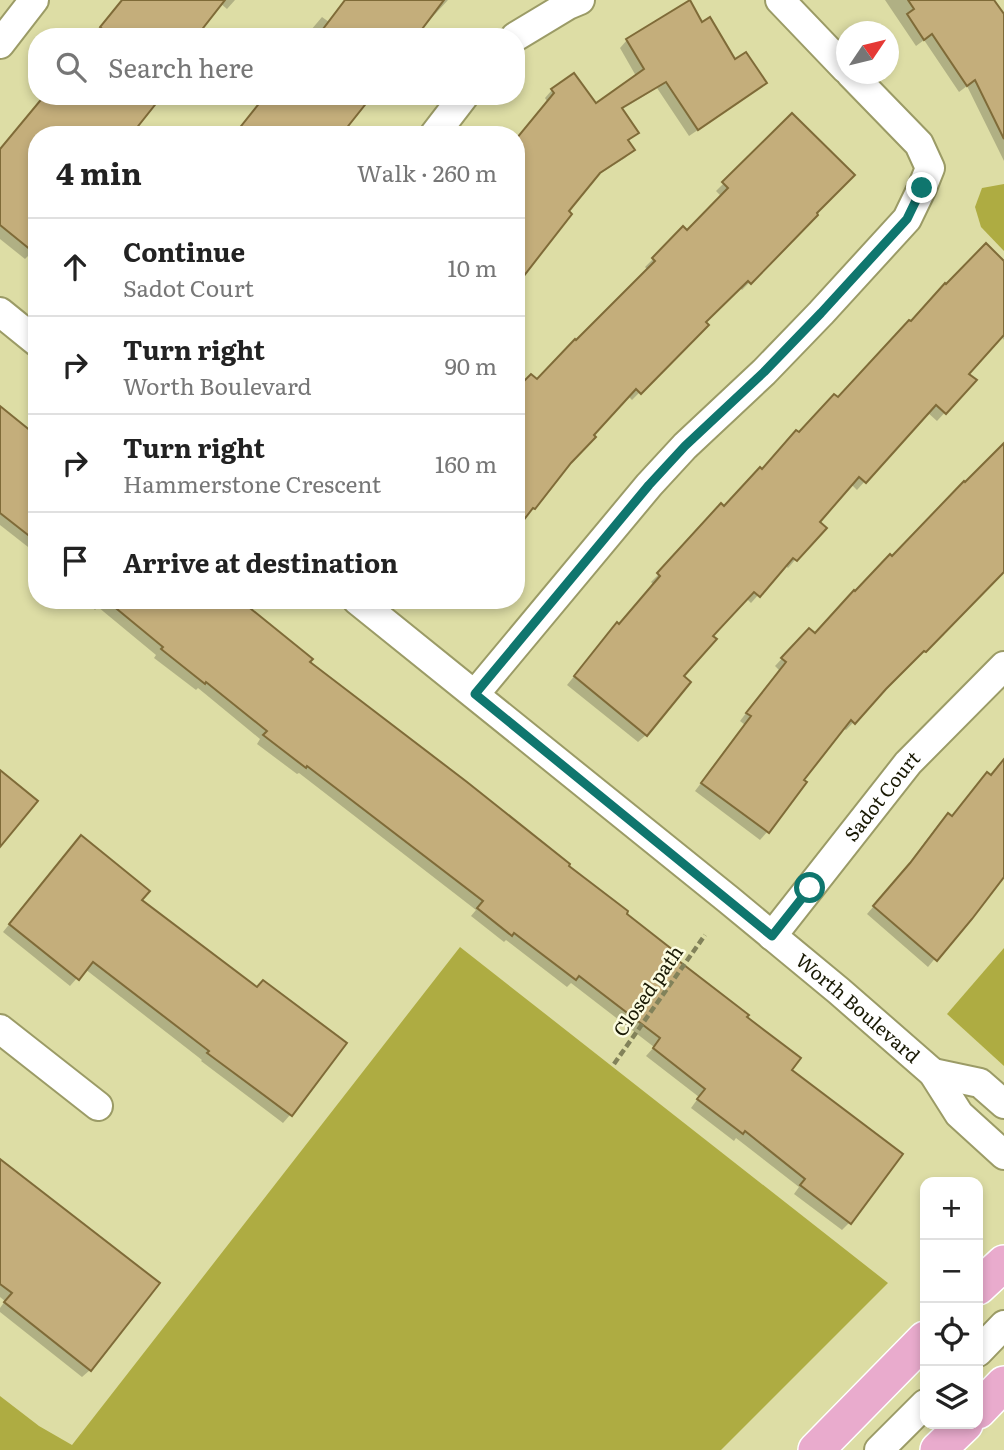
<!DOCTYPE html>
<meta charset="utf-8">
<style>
body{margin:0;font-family:Literata,serif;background:#f6f6f6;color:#222}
.controls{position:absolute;right:21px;bottom:21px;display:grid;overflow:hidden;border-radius:14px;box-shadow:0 4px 10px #0003}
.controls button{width:63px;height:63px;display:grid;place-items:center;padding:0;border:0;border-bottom:2px solid #e0e0e0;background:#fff;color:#222;font:35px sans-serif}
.compass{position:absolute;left:836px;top:21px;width:63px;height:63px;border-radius:50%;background:#fff;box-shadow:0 4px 10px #0003;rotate:55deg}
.stop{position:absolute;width:21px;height:21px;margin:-16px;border:5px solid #0f766e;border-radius:50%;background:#fff}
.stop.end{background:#0f766e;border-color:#fff;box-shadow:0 2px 7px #0008}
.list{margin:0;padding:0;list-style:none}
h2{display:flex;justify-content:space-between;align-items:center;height:91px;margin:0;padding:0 28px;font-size:30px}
h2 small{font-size:23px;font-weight:400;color:#767676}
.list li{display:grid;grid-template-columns:46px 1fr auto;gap:21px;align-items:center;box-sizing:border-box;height:98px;padding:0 28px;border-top:2px solid #e0e0e0}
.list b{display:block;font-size:26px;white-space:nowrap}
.list p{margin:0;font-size:23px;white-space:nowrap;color:#767676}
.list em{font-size:23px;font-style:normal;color:#767676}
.icon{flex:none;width:38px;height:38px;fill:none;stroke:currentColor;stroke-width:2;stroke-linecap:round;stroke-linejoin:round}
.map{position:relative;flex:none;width:1004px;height:1450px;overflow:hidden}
.search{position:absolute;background:#fff;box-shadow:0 4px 10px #0003;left:28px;top:28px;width:497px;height:77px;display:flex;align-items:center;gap:18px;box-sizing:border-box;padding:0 24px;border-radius:28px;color:#767676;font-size:26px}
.panel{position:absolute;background:#fff;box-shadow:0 4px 10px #0003;left:28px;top:126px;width:497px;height:483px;border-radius:28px}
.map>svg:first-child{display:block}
</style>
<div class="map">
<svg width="1004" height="1450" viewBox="0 0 1004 1450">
<rect width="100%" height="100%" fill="#dddda5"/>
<g fill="#aeac42">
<path d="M1004 184V251L981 227 975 207 982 188Z"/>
<path d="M460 947 888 1283 721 1450H0V1396L39 1426 72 1445Z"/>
<path d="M1004 948V1066L947 1014Z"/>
</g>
<g fill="#0003">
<path d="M123 0H235L227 9 220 3 194 37H94Z"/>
<path d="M345 0H448L414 37H305L322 17 329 22Z"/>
<path d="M885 0H992L1004 17V161L967 86 959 92 924 40 916 46Z"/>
<path d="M702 24 735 61 764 83 757 90 689 136 657 88 621 110 636 133 627 142 633 150 625 158 593 178 545 98 552 90 595 105 636 76 620 48 627 40Z"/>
<path d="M30 115 37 135V247L25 259 0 239V149Z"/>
<path d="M792 115 816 215 742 290 739 287 704 322 706 325 632 400 628 396 569 462 526 516 537 382 648 270 645 267 683 229 687 233 722 197 716 191Z"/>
<path d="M1004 264V340L1001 336 967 374 974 381 937 421 927 412 857 490 851 484 818 522 824 528 795 560 788 568 785 565 751 603 746 598 711 636 681 677 646 735 638 742 567 685 610 632 619 626 654 585 651 582 799 434 838 399 910 323Z"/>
<path d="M0 409 37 439V554L0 525Z"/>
<path d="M1004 449V571L916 657 846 730 843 728 802 780 805 782 767 832 760 840 695 791 745 725 740 721 779 670 775 666 801 638 814 635Z"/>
<path d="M84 600H238L307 663 566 866 624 914 673 958 745 1017 790 1071 850 1222 842 1230 794 1194 799 1187 736 1138 734 1141 691 1108 699 1097 646 1056 654 1047 571 983 567 987 506 940 504 942 471 916 476 910 299 773 297 774 257 744 260 739 198 688 196 690 154 658 156 655 98 607 95 610Z"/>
<path d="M1004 760V874L928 967 867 914 902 873 940 822 948 815 951 817Z"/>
<path d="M73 845 140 901 256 989 344 1044 290 1115 283 1123 201 1061 202 1060 85 969 70 986 3 932Z"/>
<path d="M0 1161 90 1370 82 1377 0 1312V1308L5 1301 0 1297Z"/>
</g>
<g fill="#c4ae7b" stroke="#7f6b38" stroke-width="2">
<path d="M122 0H225L196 37H112L100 27Z"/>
<path d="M345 0H444L416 37H317Z"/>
<path d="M690 0 702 22 710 17 735 59 746 52 767 83 698 130 666 82 622 108 639 133 628 140 635 150 600 173 569 211 572 214 516 286V139L554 93 551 89 574 73 596 103 644 69 626 39Z"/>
<path d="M908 0H994L1004 14V139L975 80 967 86 932 34 924 40 907 14 914 9Z"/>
<path d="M44 96H162L131 135H37V255L0 225V149Z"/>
<path d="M265 96H372L341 135H234Z"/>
<path d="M792 113 855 175 817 213 818 215 751 284 748 281 706 322 709 325 641 394 636 389 594 435 596 437 571 463 535 509 533 508 516 530V389L531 374 537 379 575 339 576 340 655 261 652 258 683 226 687 230 728 188 722 182Z"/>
<path d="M986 243 1004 261V335L969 374 977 380 946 414 936 405 866 483 859 477 820 522 827 528 797 561 793 558 760 597 754 592 713 636 717 639 684 676 691 682 647 736 574 676 617 622 619 624 660 576 657 573 721 503 724 506 760 467 762 469 796 430 799 432 834 394 838 397 909 320 911 321 945 283 946 284Z"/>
<path d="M0 406 37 436V542L0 513Z"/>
<path d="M1004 443V572L926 652 924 651 886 689 855 724 851 720 804 780 807 782 769 833 701 783 751 716 746 713 786 662 781 658 809 628 815 633 854 590 855 591 890 554 892 556 964 481 965 482Z"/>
<path d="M106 600H240L313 659 310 662 467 782 570 864 569 866 628 911 627 914 678 954 675 958 749 1015 747 1017 801 1058 792 1070 903 1154 851 1224 800 1185 805 1179 745 1131 743 1134 697 1099 705 1089 653 1048 660 1038 579 976 576 980 514 933 512 936 477 908 483 901 307 766 306 768 263 735 267 731 206 682 205 684 161 649 163 647Z"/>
<path d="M1004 759V877L972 919 937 961 873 906 910 863 948 813 952 816 987 772 991 775Z"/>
<path d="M0 770 38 801 0 847Z"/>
<path d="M81 835 150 891 142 900 257 987 263 980 347 1043 292 1116 207 1053 209 1051 93 962 79 980 9 924Z"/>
<path d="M0 1159 160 1283 91 1371 4 1302 12 1293 0 1284Z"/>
</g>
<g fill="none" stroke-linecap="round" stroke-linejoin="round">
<g stroke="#9b9b66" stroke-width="32">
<g id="minor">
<path d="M780 0 846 69"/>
<path d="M515 37 568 5 580 0"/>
<path d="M0 44 34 0"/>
<path d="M434 135 464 96"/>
<path d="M0 312 37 342"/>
<path id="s1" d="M357 600 729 900 839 991 933 1073 959 1114 1004 1155"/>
<path d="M475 694 649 485 685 446 764 372 821 313 907 219 922 188 930 168 919 144 851 74"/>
<path id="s2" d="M772 936 908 763 1004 666"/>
<path d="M0 1029 98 1106"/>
<path d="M933 1073 980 1083 1004 1104"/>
<path d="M978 1352 1004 1325"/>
<path d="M879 1450 925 1404"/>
</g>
</g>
<g stroke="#fff" stroke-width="38">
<g id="major">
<path d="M978 1287 1004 1263"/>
<path d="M978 1411 1004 1384"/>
<path d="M816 1450 925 1339"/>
<path d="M938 1450 965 1424"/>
</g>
</g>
<path stroke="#82825a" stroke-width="4.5" stroke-dasharray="7 3.5" stroke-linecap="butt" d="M614 1064 705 935"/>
<use href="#minor" stroke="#fff" stroke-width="28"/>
<use href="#major" stroke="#e9abcd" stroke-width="35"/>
</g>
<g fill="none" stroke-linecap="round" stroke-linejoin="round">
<path stroke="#0f766e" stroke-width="9" d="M810 888 772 936 475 694 649 485 685 446 764 372 821 313 907 219 922 188"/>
</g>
<g text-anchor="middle" stroke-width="5" stroke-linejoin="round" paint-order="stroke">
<g font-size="19" fill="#191904" stroke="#fcfce0">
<text dy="7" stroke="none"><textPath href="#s2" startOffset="178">Sadot Court</textPath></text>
<text transform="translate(648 991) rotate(-55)" y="7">Closed path</text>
<text dy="7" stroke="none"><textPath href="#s1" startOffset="646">Worth Boulevard</textPath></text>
</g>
</g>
</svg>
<div class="controls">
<button>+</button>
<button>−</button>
<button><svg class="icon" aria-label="locate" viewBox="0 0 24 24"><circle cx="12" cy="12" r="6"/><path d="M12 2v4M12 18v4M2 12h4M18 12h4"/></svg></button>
<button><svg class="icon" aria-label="layers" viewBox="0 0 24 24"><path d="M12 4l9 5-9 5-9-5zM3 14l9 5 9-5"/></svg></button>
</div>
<svg class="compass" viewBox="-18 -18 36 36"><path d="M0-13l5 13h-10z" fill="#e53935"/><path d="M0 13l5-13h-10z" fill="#767676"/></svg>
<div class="stop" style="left:810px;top:888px"></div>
<div class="stop end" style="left:922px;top:188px"></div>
<div class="search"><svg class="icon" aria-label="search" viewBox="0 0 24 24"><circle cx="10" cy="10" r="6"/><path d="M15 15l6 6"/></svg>Search here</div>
<section class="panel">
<h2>4 min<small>Walk · 260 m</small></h2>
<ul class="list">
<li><svg class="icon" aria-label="ahead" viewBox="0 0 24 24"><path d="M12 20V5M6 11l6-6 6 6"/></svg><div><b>Continue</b><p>Sadot Court</p></div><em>10 m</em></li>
<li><svg class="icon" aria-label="right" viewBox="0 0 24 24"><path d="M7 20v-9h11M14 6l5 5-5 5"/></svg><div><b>Turn right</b><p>Worth Boulevard</p></div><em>90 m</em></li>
<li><svg class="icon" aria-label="right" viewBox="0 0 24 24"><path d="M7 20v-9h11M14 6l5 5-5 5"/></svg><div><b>Turn right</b><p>Hammerstone Crescent</p></div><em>160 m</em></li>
<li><svg class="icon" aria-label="arrive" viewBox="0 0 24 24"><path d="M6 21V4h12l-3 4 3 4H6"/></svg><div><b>Arrive at destination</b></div></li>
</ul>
</section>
</div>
